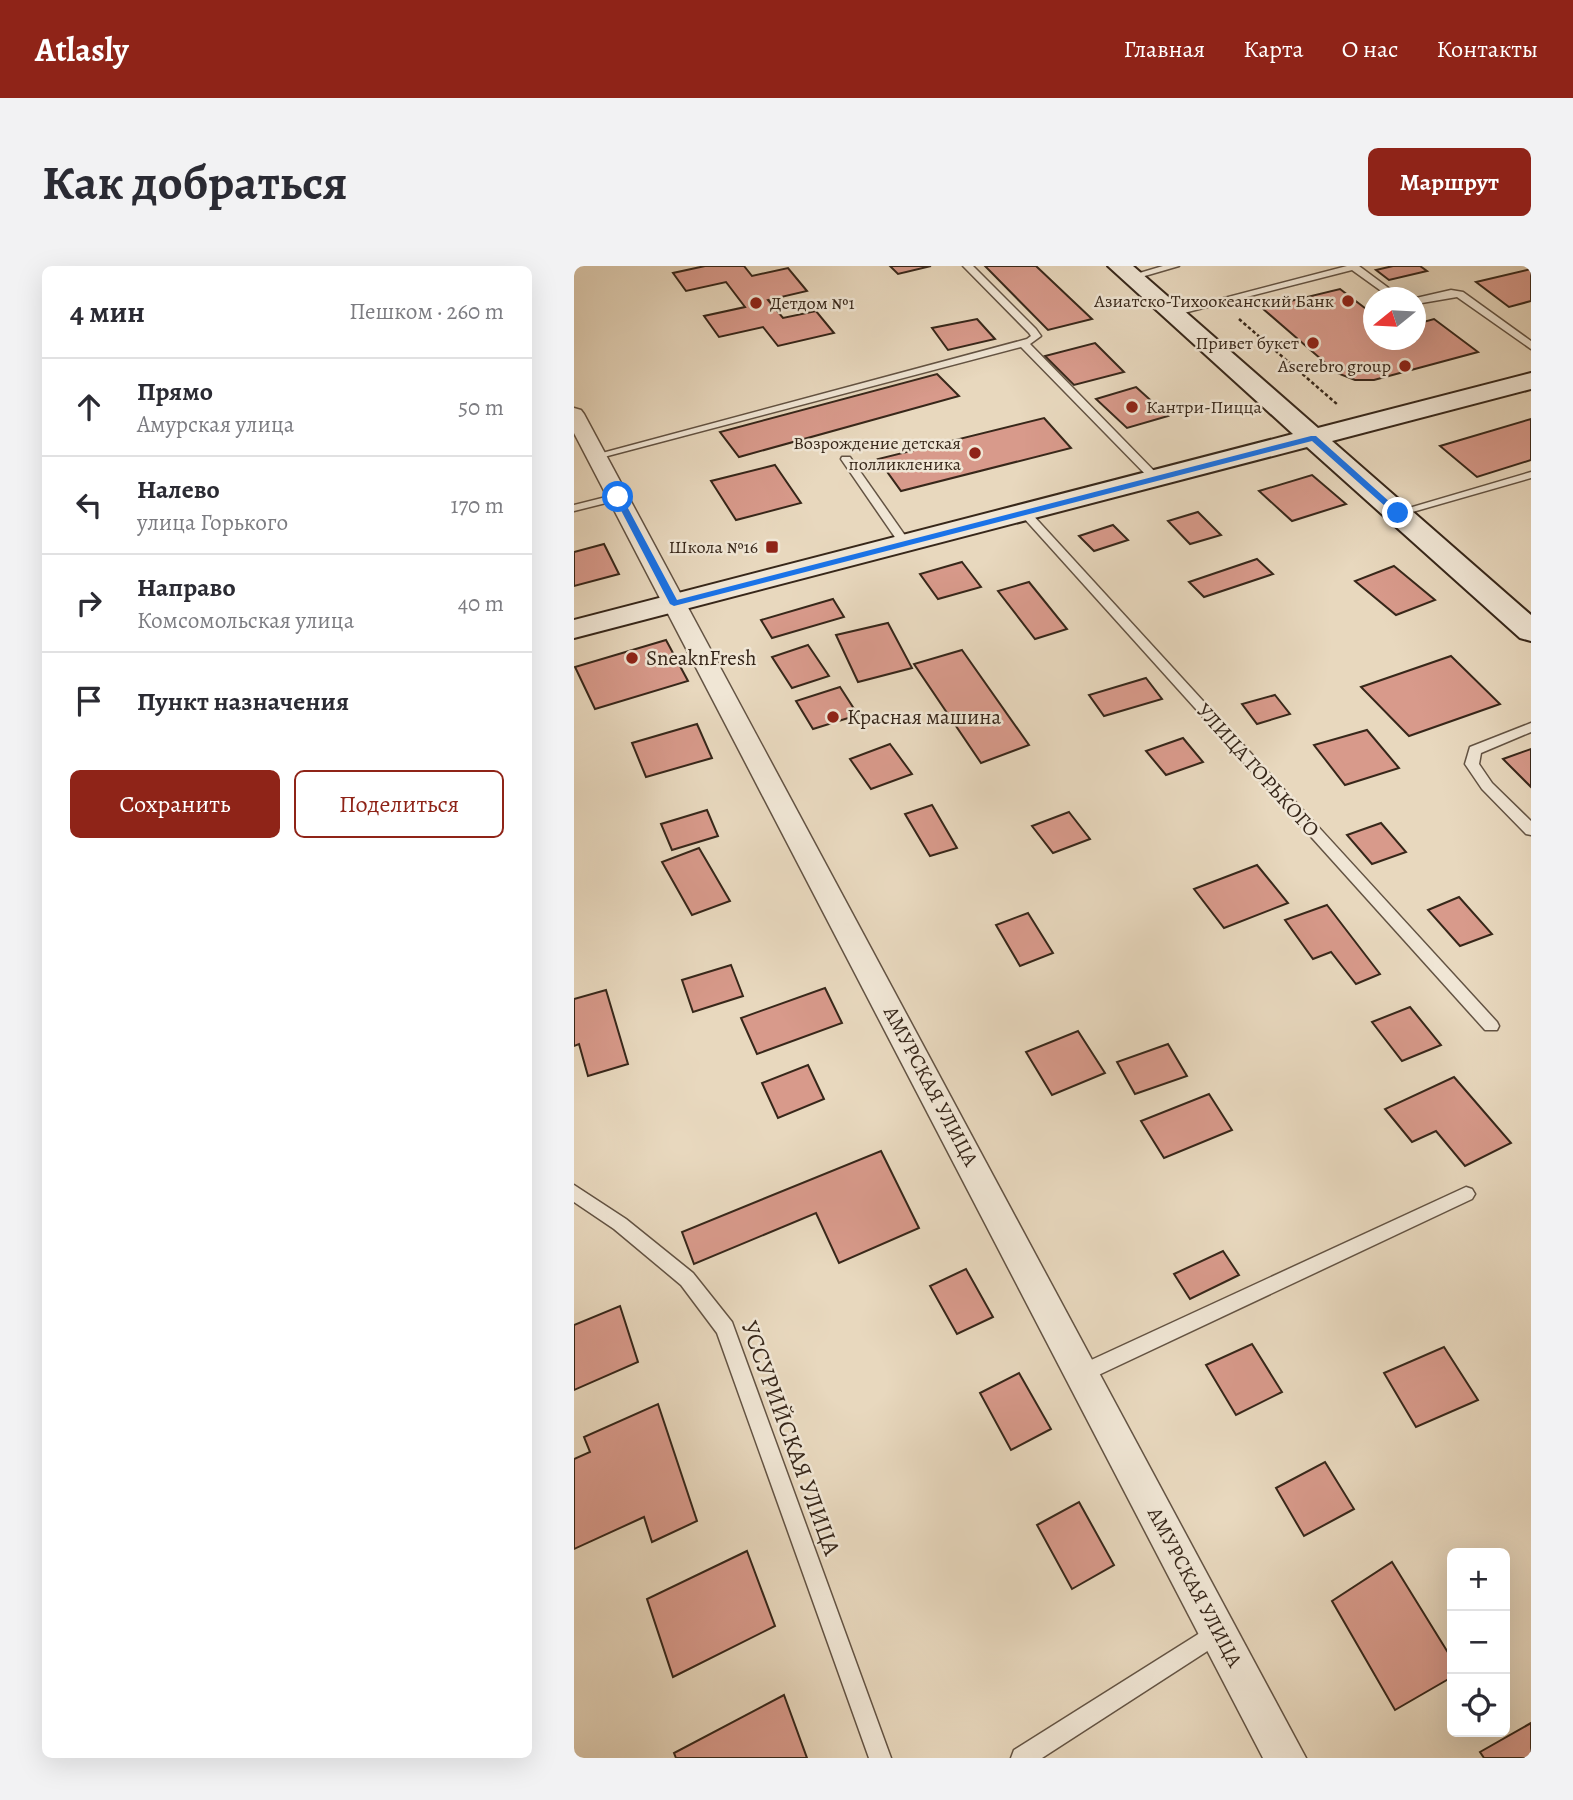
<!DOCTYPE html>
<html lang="ru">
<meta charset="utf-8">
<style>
body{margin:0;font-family:Alegreya,serif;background:#f2f2f3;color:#2b2b33}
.controls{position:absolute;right:21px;bottom:21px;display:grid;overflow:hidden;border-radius:10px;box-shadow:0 7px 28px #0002}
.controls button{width:63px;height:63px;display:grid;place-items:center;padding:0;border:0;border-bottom:2px solid #e1e1e2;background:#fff;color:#2b2b33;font:35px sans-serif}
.compass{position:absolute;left:789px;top:21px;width:63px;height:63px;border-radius:50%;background:#fff;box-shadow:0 7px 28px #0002;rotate:252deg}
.stop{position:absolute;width:21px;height:21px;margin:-16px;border:5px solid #1a73e8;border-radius:50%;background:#fff}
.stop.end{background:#1a73e8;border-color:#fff;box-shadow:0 2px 7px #0008}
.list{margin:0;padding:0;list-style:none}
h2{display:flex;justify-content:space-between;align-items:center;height:91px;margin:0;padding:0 28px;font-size:30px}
h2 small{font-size:23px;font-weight:400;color:#7c7c81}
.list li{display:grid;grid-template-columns:46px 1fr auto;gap:21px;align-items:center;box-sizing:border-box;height:98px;padding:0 28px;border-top:2px solid #e1e1e2}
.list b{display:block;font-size:26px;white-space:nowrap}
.list p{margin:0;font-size:23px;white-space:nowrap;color:#7c7c81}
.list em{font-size:23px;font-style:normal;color:#7c7c81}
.actions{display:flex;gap:14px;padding:21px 28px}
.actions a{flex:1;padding:16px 0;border:2px solid #8f2418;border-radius:10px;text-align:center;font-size:24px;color:#8f2418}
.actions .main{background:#8f2418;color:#fff}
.icon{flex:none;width:38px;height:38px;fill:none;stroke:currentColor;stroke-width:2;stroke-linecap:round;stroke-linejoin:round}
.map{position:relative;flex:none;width:957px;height:1492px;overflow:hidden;border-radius:10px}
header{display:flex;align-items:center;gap:42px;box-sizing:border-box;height:98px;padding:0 35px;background:#8f2418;color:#fff}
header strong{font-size:33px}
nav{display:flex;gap:38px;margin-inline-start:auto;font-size:24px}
.intro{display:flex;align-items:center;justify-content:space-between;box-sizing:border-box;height:168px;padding:0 42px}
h1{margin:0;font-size:49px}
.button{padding:18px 32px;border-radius:10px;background:#8f2418;color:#fff;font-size:24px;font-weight:700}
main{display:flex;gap:42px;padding:0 42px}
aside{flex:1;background:#fff;border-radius:10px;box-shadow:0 7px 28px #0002}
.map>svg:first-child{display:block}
</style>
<header>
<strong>Atlasly</strong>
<nav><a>Главная</a><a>Карта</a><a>О нас</a><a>Контакты</a></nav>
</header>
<div class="intro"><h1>Как добраться</h1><a class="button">Маршрут</a></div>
<main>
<aside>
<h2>4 мин<small>Пешком · 260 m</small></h2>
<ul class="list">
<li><svg class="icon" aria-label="ahead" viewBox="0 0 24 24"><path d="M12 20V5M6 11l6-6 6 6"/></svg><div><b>Прямо</b><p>Амурская улица</p></div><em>50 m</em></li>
<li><svg class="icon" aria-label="left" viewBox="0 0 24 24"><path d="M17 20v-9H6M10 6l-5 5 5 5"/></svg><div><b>Налево</b><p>улица Горького</p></div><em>170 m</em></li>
<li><svg class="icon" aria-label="right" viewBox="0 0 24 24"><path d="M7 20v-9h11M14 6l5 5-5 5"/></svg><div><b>Направо</b><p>Комсомольская улица</p></div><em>40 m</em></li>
<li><svg class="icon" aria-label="arrive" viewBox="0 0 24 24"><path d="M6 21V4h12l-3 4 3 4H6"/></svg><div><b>Пункт назначения</b></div></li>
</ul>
<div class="actions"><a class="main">Сохранить</a><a>Поделиться</a></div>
</aside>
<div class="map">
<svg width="957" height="1492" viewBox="0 0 957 1492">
<rect width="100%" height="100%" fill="#e8d8be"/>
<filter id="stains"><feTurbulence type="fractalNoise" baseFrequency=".00286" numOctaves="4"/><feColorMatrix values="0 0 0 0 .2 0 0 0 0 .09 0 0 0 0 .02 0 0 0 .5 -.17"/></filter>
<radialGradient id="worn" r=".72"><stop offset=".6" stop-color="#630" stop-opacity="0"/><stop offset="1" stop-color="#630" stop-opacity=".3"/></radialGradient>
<g fill="#d89a8b" stroke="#37271a" stroke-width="2">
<path d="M131 0H170L178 10 214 2 233 25 194 34 209 52 242 45 260 67 204 80 189 61 145 71 130 50 171 41 152 16 112 25 99 7Z"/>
<path d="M316 0H357L324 8Z"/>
<path d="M411 0H462L518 53 474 64Z"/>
<path d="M819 0H846L853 5 815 14 802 4Z"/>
<path d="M957 3V35L935 41 902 16Z"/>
<path d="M766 23 800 49V74H842V58L860 53 904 86 800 114H781L763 107 688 42Z"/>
<path d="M403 53 421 73 374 84 358 62Z"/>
<path d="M521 77 550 106 500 119 471 90Z"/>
<path d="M363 108 385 130 165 191 146 166Z"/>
<path d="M562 121 594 150 553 162 522 133Z"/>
<path d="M470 152 497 182 327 225 304 193Z"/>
<path d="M957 153V194L903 211 866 180Z"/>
<path d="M201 199 227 237 162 254 137 215Z"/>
<path d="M738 209 772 238 718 255 685 225Z"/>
<path d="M624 246 647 269 616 278 594 255Z"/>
<path d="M539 259 554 274 520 285 505 270Z"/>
<path d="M30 278 45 308 0 320V286Z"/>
<path d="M683 293 699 308 630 331 615 316Z"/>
<path d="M388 296 407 321 364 333 346 308Z"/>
<path d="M820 300 861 334 822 349 781 315Z"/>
<path d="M455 316 493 363 461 373 424 325Z"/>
<path d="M259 333 270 351 198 372 187 354Z"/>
<path d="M314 357 338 402 284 416 262 369Z"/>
<path d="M92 374 114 415 21 443 1 401Z"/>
<path d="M234 379 255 410 218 422 198 391Z"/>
<path d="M388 384 455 479 407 497 340 398Z"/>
<path d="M877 390 926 438 835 470 787 421Z"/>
<path d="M572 412 588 433 530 450 515 429Z"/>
<path d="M266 421 284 449 239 463 222 435Z"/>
<path d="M701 429 716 448 683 458 668 438Z"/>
<path d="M123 458 138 492 72 511 58 477Z"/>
<path d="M793 464 825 502 771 519 740 479Z"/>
<path d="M609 472 629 496 592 509 572 485Z"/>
<path d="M316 478 338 508 297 523 276 493Z"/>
<path d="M957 483V521L929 493Z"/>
<path d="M358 539 383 582 356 590 331 548Z"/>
<path d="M133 544 144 570 98 584 87 558Z"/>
<path d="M495 546 516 573 479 587 458 560Z"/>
<path d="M807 557 832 586 798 598 773 569Z"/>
<path d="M125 582 156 635 118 649 88 596Z"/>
<path d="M683 599 714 637 650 662 620 623Z"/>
<path d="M885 631 918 668 886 680 854 644Z"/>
<path d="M753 639 806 708 782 718 757 686 739 693 711 654Z"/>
<path d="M454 647 479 687 446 700 422 659Z"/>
<path d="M157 699 169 730 119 746 108 714Z"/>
<path d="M251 722 268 757 183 788 167 752Z"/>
<path d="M32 724 54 798 14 810 5 778 0 780V733Z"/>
<path d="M836 741 867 779 828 795 798 756Z"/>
<path d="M504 765 531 807 478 829 452 786Z"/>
<path d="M594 778 613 810 561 828 543 796Z"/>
<path d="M234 799 250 833 204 852 188 817Z"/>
<path d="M880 811 937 877 891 900 862 865 838 876 811 843Z"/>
<path d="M635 828 658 864 590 892 567 855Z"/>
<path d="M307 885 345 962 265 997 242 947 120 998 108 966Z"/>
<path d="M649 985 665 1009 616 1033 600 1008Z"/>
<path d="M392 1003 419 1051 383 1068 356 1020Z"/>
<path d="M46 1040 64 1096 0 1124V1059Z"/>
<path d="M678 1078 708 1126 662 1149 632 1099Z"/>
<path d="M870 1081 904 1134 842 1161 810 1107Z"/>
<path d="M445 1107 477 1163 437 1184 406 1127Z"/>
<path d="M84 1138 123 1255 78 1276 70 1251 0 1283V1193L16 1186 10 1171Z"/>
<path d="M751 1196 780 1243 730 1270 702 1222Z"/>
<path d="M505 1236 540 1299 498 1323 463 1259Z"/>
<path d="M173 1285 201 1360 99 1411 73 1333Z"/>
<path d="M818 1296 878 1393V1411L821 1444 758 1335Z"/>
<path d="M210 1429 233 1492H102L100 1487Z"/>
<path d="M957 1457V1492H910L906 1486Z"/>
</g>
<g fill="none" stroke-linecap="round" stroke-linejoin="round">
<g stroke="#635343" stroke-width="3">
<g id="lane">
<path d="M389 0H399L462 63 467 70 456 78 587 212V216H579L447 81 26 192 17 190 453 73 457 70 455 67Z"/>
<path d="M589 0H605L557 14 552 11Z"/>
<path d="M773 0H785L828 32H817L778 4 598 50 593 47Z"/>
<path d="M877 24 889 26 957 75V83L883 31 842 38V32Z"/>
<path d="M268 191H276L337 278 335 280H327L267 193Z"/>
<path d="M957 206V212L828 249 818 247Z"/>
<path d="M44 228 50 231 48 233 0 245V239Z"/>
<path d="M452 245 456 246 923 756 925 760 923 764H911L448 250V246Z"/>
<path d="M957 457V466L907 487 905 498 918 517 957 555V569L952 568 908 523 891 498 896 481Z"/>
<path d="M0 919 52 953 119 1007 158 1056 317 1492H295L143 1067 107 1019 40 963 0 936Z"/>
<path d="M892 921 898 923 901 928 898 933 516 1113 509 1116 502 1113 500 1107 502 1101Z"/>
<path d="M645 1355 652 1359 656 1366 652 1373 468 1492H437L440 1484Z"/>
</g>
</g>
<g stroke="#635343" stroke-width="3">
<path id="street" d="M0 142 7 144 10 148 732 1492H689L0 167Z"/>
</g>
<g stroke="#37271a" stroke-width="4">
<path id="secondary" d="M534 0H559L744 162 957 107V123L758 175 957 349V375L946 372 733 181 0 372V354L719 168Z"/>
</g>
<path stroke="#37271a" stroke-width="2.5" stroke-dasharray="3.5 2.5" stroke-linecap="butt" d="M665 53 764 139"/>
<use href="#lane" fill="#f0e6d5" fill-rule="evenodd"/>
<use href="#street" fill="#f0e6d5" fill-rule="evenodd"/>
<use href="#secondary" fill="#f0e6d5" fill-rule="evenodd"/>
</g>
<path fill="#1a73e8" d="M737 170H742L827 246V249H821L738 175 100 340 96 338 40 231 44 229 48 231 103 334Z"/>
<g fill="#8f2418" stroke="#f0e6d5" stroke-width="2.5">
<circle cx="774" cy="35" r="7"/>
<circle cx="182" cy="37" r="7"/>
<circle cx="739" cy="77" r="7"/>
<circle cx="831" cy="100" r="7"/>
<circle cx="558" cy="141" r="7"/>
<circle cx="401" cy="187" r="7"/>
<rect x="191" y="274" width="14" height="14" rx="3.5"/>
<circle cx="58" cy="392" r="7"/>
<circle cx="259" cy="451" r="7"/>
</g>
<g text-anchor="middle" stroke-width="5" stroke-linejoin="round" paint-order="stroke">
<g font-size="18" fill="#37271a" stroke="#f0e6d5" text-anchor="end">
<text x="760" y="41">Азиатско-Тихоокеанский Банк</text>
<text x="196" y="43" text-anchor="start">Детдом №1</text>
<text x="725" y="83">Привет букет</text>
<text x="817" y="106">Aserebro group</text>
<text x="572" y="147" text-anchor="start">Кантри-Пицца</text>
<text x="387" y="183">Возрождение детская<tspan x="387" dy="21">полликленика</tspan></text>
<text x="184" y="287">Школа №16</text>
</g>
<g font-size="21" fill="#37271a" stroke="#f0e6d5" text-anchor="start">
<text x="72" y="399">SneaknFresh</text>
<text x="273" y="458">Красная машина</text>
</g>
<g font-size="21" fill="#37271a" stroke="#f0e6d5">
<text transform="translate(684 504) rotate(48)" y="7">УЛИЦА ГОРЬКОГО</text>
<text transform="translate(357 820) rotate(62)" y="7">АМУРСКАЯ УЛИЦА</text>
<text transform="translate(621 1321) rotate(62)" y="7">АМУРСКАЯ УЛИЦА</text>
</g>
<g font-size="24" fill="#37271a" stroke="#f0e6d5">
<text transform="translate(217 1172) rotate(70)" y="8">УССУРИЙСКАЯ УЛИЦА</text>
</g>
</g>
<rect width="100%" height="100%" filter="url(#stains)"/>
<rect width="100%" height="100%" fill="url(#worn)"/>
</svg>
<div class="controls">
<button>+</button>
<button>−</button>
<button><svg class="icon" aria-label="locate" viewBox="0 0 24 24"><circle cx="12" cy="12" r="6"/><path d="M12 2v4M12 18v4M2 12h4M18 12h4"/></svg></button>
</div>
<svg class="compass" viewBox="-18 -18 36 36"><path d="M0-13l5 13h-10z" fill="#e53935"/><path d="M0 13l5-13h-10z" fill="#7c7c81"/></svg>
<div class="stop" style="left:44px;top:231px"></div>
<div class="stop end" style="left:824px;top:247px"></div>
</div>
</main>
